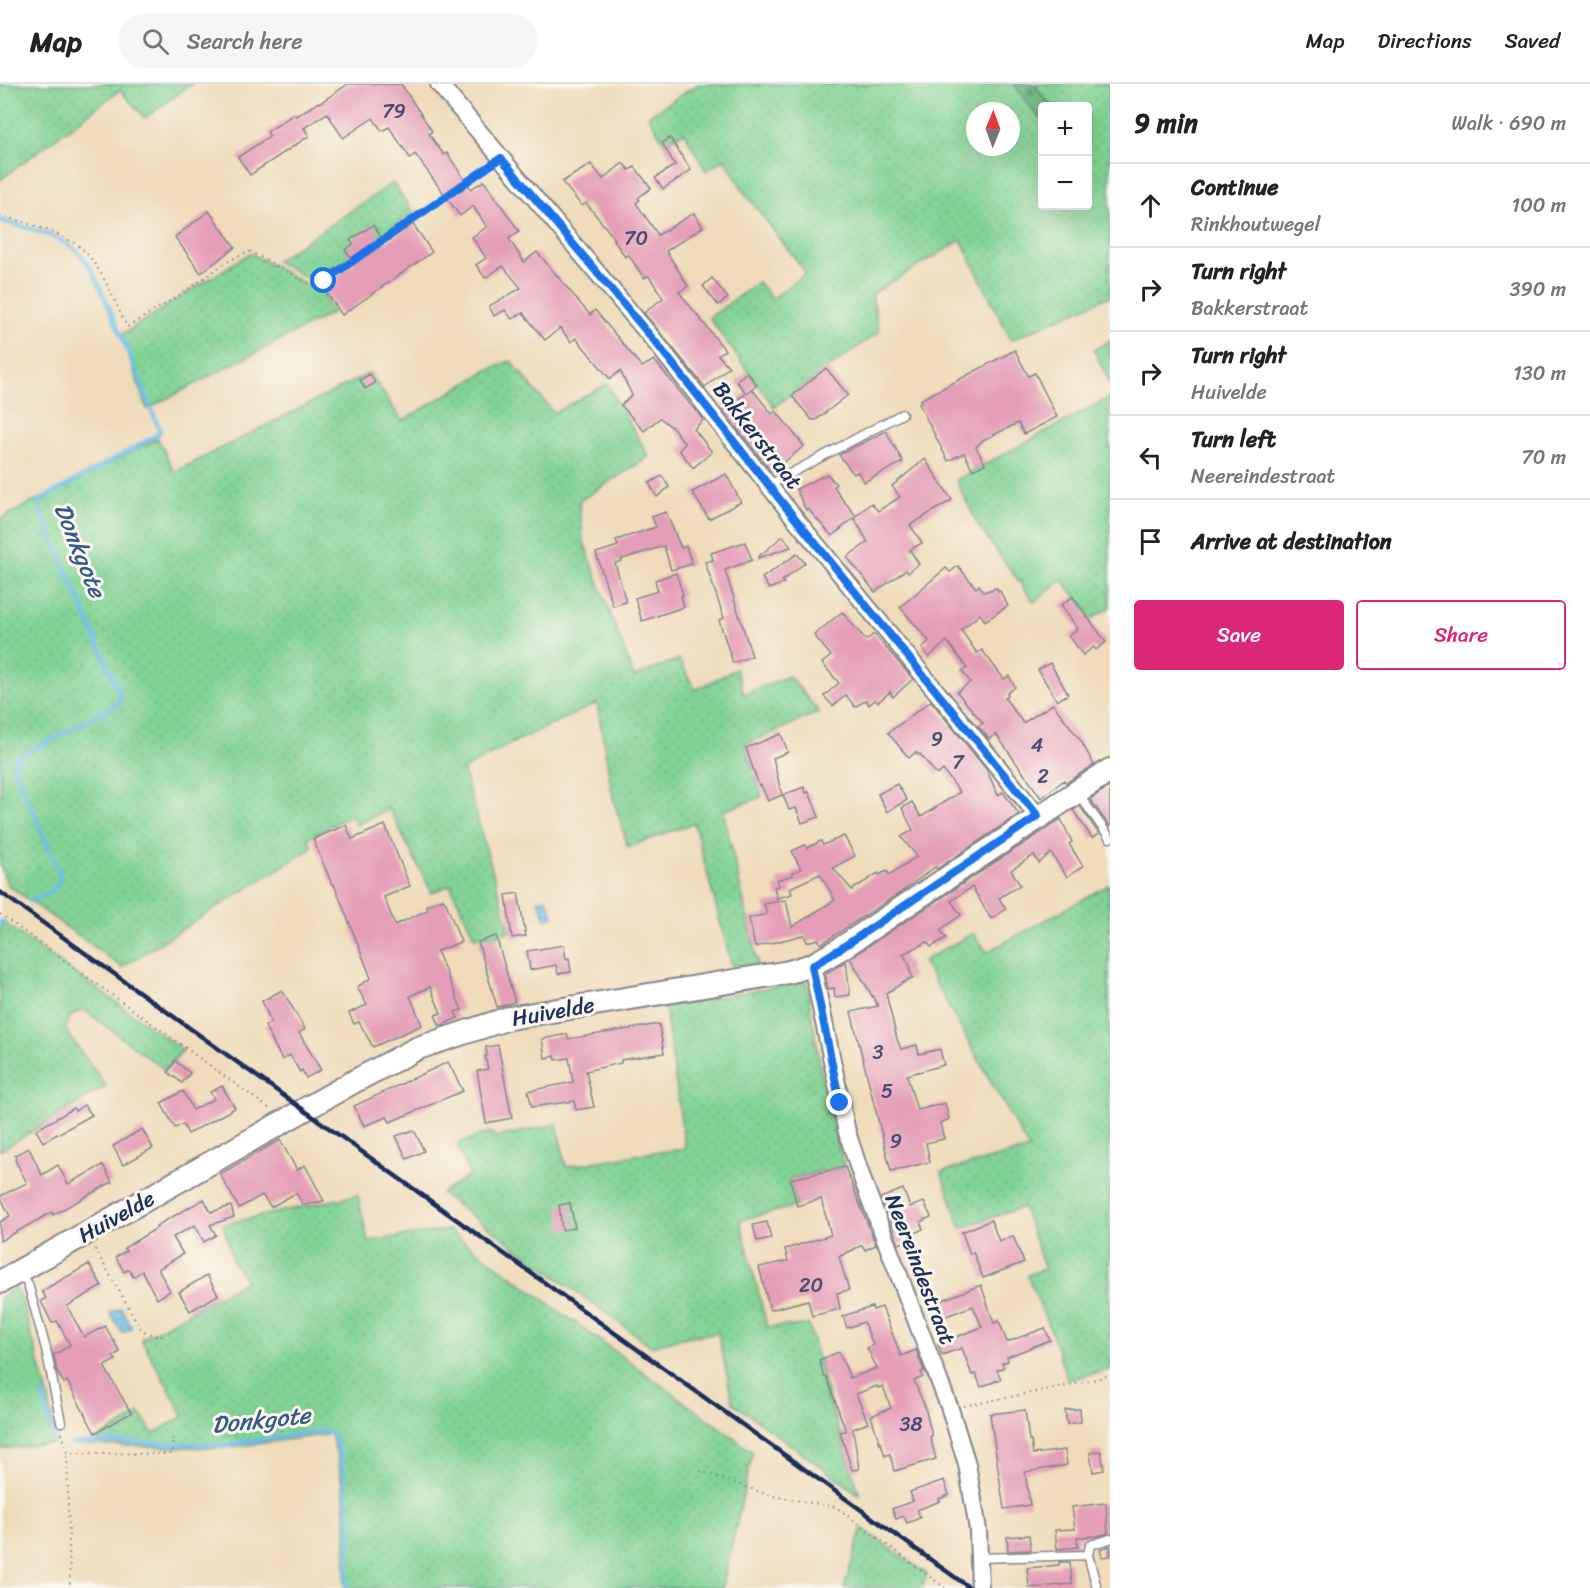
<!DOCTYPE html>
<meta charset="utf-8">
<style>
body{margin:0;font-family:Sriracha,sans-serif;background:#f6f6f6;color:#222}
.controls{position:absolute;right:18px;top:18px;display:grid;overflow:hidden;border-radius:6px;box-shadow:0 6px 24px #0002}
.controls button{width:54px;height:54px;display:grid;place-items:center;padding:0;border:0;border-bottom:2px solid #e0e0e0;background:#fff;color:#222;font:30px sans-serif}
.compass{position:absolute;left:966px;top:18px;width:54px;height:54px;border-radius:50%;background:#fff;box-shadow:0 6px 24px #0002;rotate:1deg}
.stop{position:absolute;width:18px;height:18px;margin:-14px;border:4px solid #1a73e8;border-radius:50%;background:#fff}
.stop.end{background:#1a73e8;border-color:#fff;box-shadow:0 2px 6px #0008}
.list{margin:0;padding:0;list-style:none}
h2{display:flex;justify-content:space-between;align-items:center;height:78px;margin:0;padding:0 24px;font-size:26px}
h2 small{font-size:20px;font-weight:400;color:#767676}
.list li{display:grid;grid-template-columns:39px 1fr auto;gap:18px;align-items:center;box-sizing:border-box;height:84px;padding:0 24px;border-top:2px solid #e0e0e0}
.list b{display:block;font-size:22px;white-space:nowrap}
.list p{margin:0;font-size:20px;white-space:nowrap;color:#767676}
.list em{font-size:20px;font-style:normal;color:#767676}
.actions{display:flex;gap:12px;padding:18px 24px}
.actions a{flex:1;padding:14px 0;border:2px solid #db2777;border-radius:6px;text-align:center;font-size:21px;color:#db2777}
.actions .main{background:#db2777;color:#fff}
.icon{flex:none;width:33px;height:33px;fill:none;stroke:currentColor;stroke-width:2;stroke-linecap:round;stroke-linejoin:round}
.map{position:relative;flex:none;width:1110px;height:1504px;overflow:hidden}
header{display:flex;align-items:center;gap:36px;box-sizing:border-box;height:84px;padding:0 30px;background:#fff;border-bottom:2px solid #e0e0e0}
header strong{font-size:28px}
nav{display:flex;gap:33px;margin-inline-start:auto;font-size:21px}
.search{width:420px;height:54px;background:#f6f6f6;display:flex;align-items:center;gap:15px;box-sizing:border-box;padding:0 21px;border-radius:33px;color:#767676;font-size:22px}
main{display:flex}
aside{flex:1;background:#fff}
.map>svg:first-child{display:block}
</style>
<header>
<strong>Map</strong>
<div class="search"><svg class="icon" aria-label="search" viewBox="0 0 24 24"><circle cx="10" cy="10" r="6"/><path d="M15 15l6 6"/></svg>Search here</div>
<nav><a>Map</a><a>Directions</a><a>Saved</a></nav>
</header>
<main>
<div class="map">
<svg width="1110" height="1504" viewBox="0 0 1110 1504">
<defs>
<pattern id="grass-dots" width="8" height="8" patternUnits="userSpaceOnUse" patternTransform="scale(1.5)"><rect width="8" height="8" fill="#81d394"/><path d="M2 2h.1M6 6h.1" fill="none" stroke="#6fb582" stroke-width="1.8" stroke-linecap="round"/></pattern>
<pattern id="forest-firs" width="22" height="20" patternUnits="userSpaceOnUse" patternTransform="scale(1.5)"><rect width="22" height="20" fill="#68b57e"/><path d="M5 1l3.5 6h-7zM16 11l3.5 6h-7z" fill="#55946a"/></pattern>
<pattern id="water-rules" width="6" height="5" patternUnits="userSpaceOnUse" patternTransform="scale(1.5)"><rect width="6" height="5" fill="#6dbde8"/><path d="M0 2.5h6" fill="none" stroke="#599abf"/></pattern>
</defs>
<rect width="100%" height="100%" fill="#fbf7ec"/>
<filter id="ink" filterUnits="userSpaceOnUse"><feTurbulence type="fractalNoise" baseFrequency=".0167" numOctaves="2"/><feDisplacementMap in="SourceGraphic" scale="12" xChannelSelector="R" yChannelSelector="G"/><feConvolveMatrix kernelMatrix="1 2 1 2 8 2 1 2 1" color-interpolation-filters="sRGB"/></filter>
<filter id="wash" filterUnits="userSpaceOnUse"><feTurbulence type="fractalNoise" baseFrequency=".008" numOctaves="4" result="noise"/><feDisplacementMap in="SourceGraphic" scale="24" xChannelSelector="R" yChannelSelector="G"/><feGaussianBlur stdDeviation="1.35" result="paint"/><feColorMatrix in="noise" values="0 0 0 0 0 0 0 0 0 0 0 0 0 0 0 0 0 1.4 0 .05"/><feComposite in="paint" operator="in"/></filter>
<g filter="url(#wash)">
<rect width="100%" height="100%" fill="#efdbb9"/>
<g fill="url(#grass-dots)" stroke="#4e8179" stroke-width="1.5" fill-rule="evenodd">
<path d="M0 0H192L145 34 120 6 0 96Z"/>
<path d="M698 0H1014L1039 34 1042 31V122H1088V22H1051L1034 0H1110V212L1011 256 961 156 872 210 879 248 774 323 709 234 758 198 772 215 806 189 745 109 725 75 706 87 684 48 665 60 648 32ZM975 27H1011V63H975Z"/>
<path d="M393 99 414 129 319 194 313 197 276 177Z"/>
<path d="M250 169 312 204 320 201 332 229 147 325 121 251Z"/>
<path d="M1110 256V300L1094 266Z"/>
<path d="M511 277 554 329 607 300 649 373 579 417 583 456 634 593 679 575 695 606 736 585 744 610 789 592 819 628 745 661 762 713 723 727 758 880 732 883 694 739 628 763 613 714 597 619 514 658 463 686 510 847 496 852 475 854 450 801 432 809 389 725 356 741 352 731 308 754 312 764 122 883 8 801 0 781V435L158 354 174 388 370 289 402 337 490 285Z"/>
<path d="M1110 313V523L1092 535 1063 496 1034 518 979 443 956 396Z"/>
<path d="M1109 801 1110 1286 1067 1296 1054 1255 1027 1191 1045 1185 1023 1123 961 1144 941 1088 1029 1065 923 877 973 849 987 868Z"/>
<path d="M0 836 183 966 165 986 84 926C70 930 67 934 66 947L106 1002 0 1067Z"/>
<path d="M806 897 826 1016 844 1082 790 1095 797 1122 740 1136 767 1243 809 1241 829 1316 860 1411 733 1319 718 1249 690 1252 651 1262 441 1109 470 1092 457 1060 490 1048 497 1053 557 1040 566 1083 647 1069 685 1065 665 923Z"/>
<path d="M358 1111 368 1157 448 1146 753 1368 722 1504H344C348 1450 347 1403 331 1350L224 1364 88 1361 140 1329 153 1350 184 1332 141 1255 246 1197 233 1178 223 1140Z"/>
<path d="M15 1204 21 1214 49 1315 56 1359 0 1365V1213Z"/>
<path d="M862 1444 927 1490 922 1504H844Z"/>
</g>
<path fill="url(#forest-firs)" stroke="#42726e" stroke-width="1.5" d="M1014 0H1034L1051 22H1042V31L1039 34Z"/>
<g fill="url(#water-rules)" stroke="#4476a3" stroke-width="1.5">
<path d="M546 814 554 832 547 836 538 817Z"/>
<path d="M121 1224 132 1244 122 1249 110 1229Z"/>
</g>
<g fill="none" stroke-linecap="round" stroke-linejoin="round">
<g stroke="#6dbde8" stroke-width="4.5">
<path d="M0 136C26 144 60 150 80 170 93 184 99 202 107 219 126 261 143 304 160 347L157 351 39 417V423L121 613 118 620 14 676V684L60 790C58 809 44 810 29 817"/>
<path d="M0 841 4 838"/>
<path d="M43 1310 54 1357"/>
<path d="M72 1360 108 1358 224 1361 324 1347 335 1352 345 1394 351 1449 346 1504"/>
</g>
</g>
<g id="blocks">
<g fill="#e49eb7">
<path d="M348 0H401L432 47 429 50 444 71 447 69 471 105 484 97 519 147 509 155 524 178 537 168 590 231 595 226 642 283 654 276 703 336 694 345 712 368 693 384 679 366 685 360 674 345 660 334 644 347 621 321 632 311 620 287 610 295 576 254 571 258 560 244 545 256 523 229 512 235 505 226 494 232 489 222 521 204 503 182 485 194 476 181 486 174 472 153 487 143 473 122 460 132 415 70 410 74 389 43 382 47 373 34 343 54 327 29 304 44 309 52 250 91 238 73 270 52 267 48 294 30 296 32 319 18 320 19Z"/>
<path d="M670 54 691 86 663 105 655 94 675 81 662 59Z"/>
<path d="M623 79 629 86 635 83 651 104 638 114 640 116 636 119 658 151 694 129 703 143 666 167 688 202 679 208 725 266 718 271 729 283 705 303 644 229 663 214 649 192 644 194 628 170 625 173 614 156 615 155 586 119 582 122 562 98 591 80 603 95Z"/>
<path d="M209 127 235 163 201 189 175 153Z"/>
<path d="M413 140 432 168 342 231 322 202 355 179 345 166 353 160 350 156 373 141 385 159Z"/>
<path d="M712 194 728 214 718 221 703 202Z"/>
<path d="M1015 266 1028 292 1035 289 1057 333 1024 350 1018 339 983 356 976 363 985 380 973 386 964 369 948 377 919 320 921 318 920 316Z"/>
<path d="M826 284 848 311 816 336H812L792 312Z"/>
<path d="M747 288 757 301 746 309 736 297Z"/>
<path d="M370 290 375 299 365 305 360 296Z"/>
<path d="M752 305 772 330 776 327 804 362 772 388 723 327Z"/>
<path d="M886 347 903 378 864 398 858 388 854 390 839 371Z"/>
<path d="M925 375 952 416 910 441 922 459 910 466 919 480 908 489 906 486 875 508 847 473 868 458 854 434 832 452 808 425 806 426 796 405 827 390 836 400 834 402 840 412 856 432 871 419 878 427 900 413 892 402Z"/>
<path d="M726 390 741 418 709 435 692 408Z"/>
<path d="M662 392 669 403 657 413 649 399Z"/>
<path d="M666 428 681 464 686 462 692 480 671 486 664 462 622 475V477L615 479 626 518 613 522 596 469 618 462 616 456 656 443 652 433Z"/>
<path d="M783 452 791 463 758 474V473Z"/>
<path d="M745 458 752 476 725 486 752 572 733 579 719 536 724 534 705 478 713 476 711 469Z"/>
<path d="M797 470 805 479 782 497 784 499 769 505 762 494Z"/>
<path d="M958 482 976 504 979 501 983 508 997 504 998 508 1000 507 1008 522 985 537 980 530 961 546 977 569 982 566 1004 595 1009 592 1015 603 1007 609 1008 611 1005 614 1023 639 1053 620 1081 657 1094 681 1066 699 1064 696 1041 714 996 650 989 655 978 642 983 639 957 608 970 598 962 587 967 584 947 557 929 573 922 564 929 557 900 523 946 484 950 488Z"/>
<path d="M676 489 683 511 681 512 684 523 642 537 635 514 658 507 655 496Z"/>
<path d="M1073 513 1106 558 1096 566 1094 563 1083 571 1069 552 1078 545 1061 521Z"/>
<path d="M842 528 866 556 874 550 913 595 893 613 890 608 878 618 875 616 869 621 866 616 855 623 846 611 833 622 824 612 839 599 822 579 831 572 814 551Z"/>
<path d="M1050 579 1068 610 1057 617 1038 586Z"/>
<path d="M931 617 986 685 998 711 1003 708 1019 730 937 785 935 783 900 809 821 860 818 855 807 858 804 851 755 863 749 834 767 830 764 820 786 816 792 843 835 816 820 790 790 804 792 810 777 814 774 803 779 802 777 796 793 791 792 789 801 785 792 767 805 761 807 764 821 757 823 761 844 752 855 772 833 784 852 806 878 789 879 791 887 787 889 791 917 772 901 753 913 746 902 724 912 718 921 733 960 708 943 686 937 691 920 670 918 671 916 668 909 674 888 649Z"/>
<path d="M781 650 788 668 773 674 782 711 768 717 761 701 759 702 746 664Z"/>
<path d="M897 700 907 716 887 728 878 710Z"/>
<path d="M1110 702V743L1090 715Z"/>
<path d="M804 703 806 709 809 708 819 733 802 739 796 724 789 726 783 711Z"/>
<path d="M1080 722 1099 750 1092 754 1073 726Z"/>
<path d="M1061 735 1072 758 1069 760 1083 782 1067 793 1051 769 1039 779 1034 771 1011 786 1020 801 999 814 1006 825 991 835 972 803 951 817 961 831 940 846 946 854 931 863 927 858 903 870 911 884 909 886 913 893 886 909 897 955 901 965 917 961 919 970 940 965 944 981 907 991 914 1016 917 1026 945 1019 949 1035 940 1039 944 1055 926 1059 930 1078 891 1087 851 928 878 922 850 874Z"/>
<path d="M346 741 352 755 385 741 410 802 384 813 395 841 428 826 426 822 443 815 446 819 461 858 437 867 462 926 455 928 458 934 440 942 435 931 441 929 430 903 410 912 422 941 373 963 359 938 354 940 349 929 367 921 357 903 371 894 334 800 332 801 313 755Z"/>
<path d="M518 809 526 852 512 854 506 811Z"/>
<path d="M496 852 515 918 497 923 478 858Z"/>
<path d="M564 861 566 875 569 874 571 888 558 890 556 881 530 886 527 867Z"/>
<path d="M846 877 850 911 835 913 834 904 828 905 825 890Z"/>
<path d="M282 906 305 945 299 949 321 986 306 994 302 986 300 988 290 971 282 976 265 942 271 939 262 917Z"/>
<path d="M659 940 664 969 621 976V979L586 987 594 1023 576 1026 574 1017 532 1023 528 1007 573 998 569 974 556 976 555 972 545 974 542 955 567 950 568 955Z"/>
<path d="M498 961 512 1034 486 1039 477 987 488 985 485 972H487L486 963Z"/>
<path d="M175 977 190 989 182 999 168 988Z"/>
<path d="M448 978 463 1007 390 1038 387 1033 364 1042 354 1022Z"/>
<path d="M222 1002 235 1024 188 1050 183 1040 175 1044 161 1019 183 1007 193 1026 214 1015 210 1008Z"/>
<path d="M84 1021 92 1031 43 1058 36 1046 74 1024 75 1027Z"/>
<path d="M142 1045 153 1064 123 1081 113 1062Z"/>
<path d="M414 1046 424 1067 407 1075 396 1052Z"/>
<path d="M280 1056 297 1086 305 1081 324 1117 303 1121 296 1109 271 1123 262 1111 239 1124 220 1090Z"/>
<path d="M29 1064 42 1091 58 1081 68 1100 103 1081 112 1098 53 1131 52 1128 0 1157V1138L10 1132 0 1112 27 1099 15 1076 16 1075 15 1071Z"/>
<path d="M845 1083 876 1161 865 1166 862 1161 839 1173 849 1206 837 1209 840 1225 812 1232 808 1216 770 1226 759 1183 788 1177 785 1165 831 1151 821 1115 797 1122 790 1095Z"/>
<path d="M903 1105 910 1123 924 1118 931 1133 920 1138 923 1145 913 1150 915 1154 899 1160 881 1114Z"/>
<path d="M204 1115 211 1128 231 1122 234 1133 210 1141 216 1151 204 1158 195 1141 173 1153 183 1170 158 1185 170 1207 157 1215 142 1187 133 1193 129 1185 124 1188 116 1173 126 1167 124 1164 157 1144 156 1142Z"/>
<path d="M570 1119 575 1144 562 1146 559 1121Z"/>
<path d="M991 1136 999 1157 1013 1152 1024 1178 983 1194 973 1168 970 1170 962 1148Z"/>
<path d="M767 1138 771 1154 757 1157 753 1141Z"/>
<path d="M89 1180 102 1202 67 1222 84 1253 105 1242 120 1268 113 1272 116 1276 104 1282 131 1329 95 1349 67 1297 64 1299 57 1288 54 1271 70 1261 57 1237 52 1239 41 1217 46 1214 42 1207Z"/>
<path d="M207 1191 218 1211 190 1227 179 1208Z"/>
<path d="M981 1201 994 1239 999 1237 1007 1258 1045 1244 1050 1256 1007 1273 1008 1277 1002 1279 1004 1283 997 1286 1001 1295 981 1303 976 1290 972 1291 962 1264 942 1271 938 1260 982 1243 973 1222 941 1234 935 1219Z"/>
<path d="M872 1223 873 1226 882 1223 901 1272 916 1266 924 1287 921 1288 923 1293 914 1297 925 1323 932 1352 930 1353 936 1375 894 1387 890 1370 885 1372 881 1359 880 1360 871 1332 891 1324 883 1302 878 1304 877 1302 856 1310 868 1339 853 1345 859 1385 852 1386 840 1348 846 1347 826 1292 824 1293 819 1276 839 1268 850 1294 877 1284 867 1264 873 1261 864 1238 847 1244 843 1232Z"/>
<path d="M1080 1325 1081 1338 1067 1340 1065 1326Z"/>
<path d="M1025 1326 1029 1356H1031L1033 1370 1065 1366 1067 1381 1025 1388 1030 1421 1004 1425 990 1330Z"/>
<path d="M1101 1367 1104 1386 1093 1388 1090 1369Z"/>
<path d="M944 1396 949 1411 939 1415 940 1417 917 1426 920 1434 907 1439 904 1432 896 1435 892 1425 913 1417 910 1408Z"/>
<path d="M1106 1419 1108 1449 1098 1452 1077 1453 1078 1463 1057 1465 1055 1446 1075 1445 1072 1423Z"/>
<path d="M1029 1451 1031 1466 1008 1467 1007 1453Z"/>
<path d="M1110 1462V1472L1102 1473 1100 1465Z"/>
<path d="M1059 1478H1070L1072 1500 1029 1504 1027 1484 1059 1481Z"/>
</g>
</g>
</g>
<g filter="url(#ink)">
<use href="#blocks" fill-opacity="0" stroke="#85858c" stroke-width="1.5"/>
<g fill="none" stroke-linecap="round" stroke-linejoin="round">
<g stroke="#85858c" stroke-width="11">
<g id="lane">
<path d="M769 401 902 330"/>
<path d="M1077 708 1110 754"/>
<path d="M20 1187 28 1200 46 1265 61 1338"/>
<path d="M1088 1471 1097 1504"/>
<path d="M979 1474 1088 1471 1090 1461 1110 1455"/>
</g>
</g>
<g stroke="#85858c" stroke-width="20">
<g id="street">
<path d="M439 0 657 260 785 422 1038 732"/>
<path d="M812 881 847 1048 863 1097 950 1325 967 1380 978 1446 980 1504"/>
</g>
</g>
<g stroke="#85858c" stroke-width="26">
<path id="secondary" d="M0 1198 355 997 418 964 509 934 789 888 812 881 840 865 1110 686"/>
</g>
<g stroke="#85858c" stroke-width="2" stroke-dasharray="1.5 4.5" stroke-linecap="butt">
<path d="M0 132C19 136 67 151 81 164 101 181 115 219 127 243L180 211 225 179 249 167 312 201 324 197 489 82"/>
<path d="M0 830 270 1025"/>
<path d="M95 1165 141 1245 153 1252H164"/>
<path d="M964 1322 1085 1298 1110 1291"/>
<path d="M62 1349 67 1367 70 1504"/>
<path d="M67 1368 71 1369 172 1370 173 1354"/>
<path d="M700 1387 772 1412 836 1423 945 1504"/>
</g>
<use href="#lane" stroke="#fff" stroke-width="8"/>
<use href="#street" stroke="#fff" stroke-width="16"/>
<use href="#secondary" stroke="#fff" stroke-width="22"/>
<path stroke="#1b2f5e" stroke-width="4.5" d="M0 808 970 1504"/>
</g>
</g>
<g fill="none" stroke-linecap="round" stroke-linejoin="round" filter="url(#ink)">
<path stroke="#1a73e8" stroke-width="8" d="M324 197 501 74 657 260 785 422 1038 732 840 865 812 882 840 1019"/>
</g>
<g text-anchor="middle" stroke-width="6" stroke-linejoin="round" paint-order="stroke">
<g font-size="20" fill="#4d4b74">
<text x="394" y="34">79</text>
<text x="636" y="161">70</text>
<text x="937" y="662">9</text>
<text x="1037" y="668">4</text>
<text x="958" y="685">7</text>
<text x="1043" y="699">2</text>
<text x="878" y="975">3</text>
<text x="887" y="1014">5</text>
<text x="896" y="1064">9</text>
<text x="811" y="1208">20</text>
<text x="911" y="1347">38</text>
</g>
<g font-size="22" fill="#1b2f5e" stroke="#fbf7ec">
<text transform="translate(758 351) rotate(52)" y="8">Bakkerstraat</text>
<text transform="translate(553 927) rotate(-10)" y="8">Huivelde</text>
<text transform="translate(116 1132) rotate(-29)" y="8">Huivelde</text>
<text transform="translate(921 1185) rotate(69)" y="8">Neereindestraat</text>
</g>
<g font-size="24" font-style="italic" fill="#345a87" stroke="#fbf7ec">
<text transform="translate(80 466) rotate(68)" y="8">Donkgote</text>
<text transform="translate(261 1336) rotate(-6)" y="8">Donkgote</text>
</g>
</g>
</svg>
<div class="controls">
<button>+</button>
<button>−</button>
</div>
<svg class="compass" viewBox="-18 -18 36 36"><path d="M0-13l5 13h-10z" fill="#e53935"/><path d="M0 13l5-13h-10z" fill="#767676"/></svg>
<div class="stop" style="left:324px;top:197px"></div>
<div class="stop end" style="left:840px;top:1019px"></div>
</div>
<aside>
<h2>9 min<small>Walk · 690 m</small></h2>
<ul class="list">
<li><svg class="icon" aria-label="ahead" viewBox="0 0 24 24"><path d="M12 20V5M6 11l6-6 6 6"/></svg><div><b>Continue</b><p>Rinkhoutwegel</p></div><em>100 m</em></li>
<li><svg class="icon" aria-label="right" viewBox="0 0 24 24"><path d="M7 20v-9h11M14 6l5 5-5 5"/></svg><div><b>Turn right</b><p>Bakkerstraat</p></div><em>390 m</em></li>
<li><svg class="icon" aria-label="right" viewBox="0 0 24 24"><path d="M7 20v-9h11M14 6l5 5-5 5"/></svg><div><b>Turn right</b><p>Huivelde</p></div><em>130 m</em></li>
<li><svg class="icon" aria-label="left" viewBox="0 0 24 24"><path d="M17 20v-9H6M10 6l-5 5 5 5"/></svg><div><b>Turn left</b><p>Neereindestraat</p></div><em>70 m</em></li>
<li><svg class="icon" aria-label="arrive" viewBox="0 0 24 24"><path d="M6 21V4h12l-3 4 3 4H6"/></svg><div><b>Arrive at destination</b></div></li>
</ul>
<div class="actions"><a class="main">Save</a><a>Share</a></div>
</aside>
</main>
